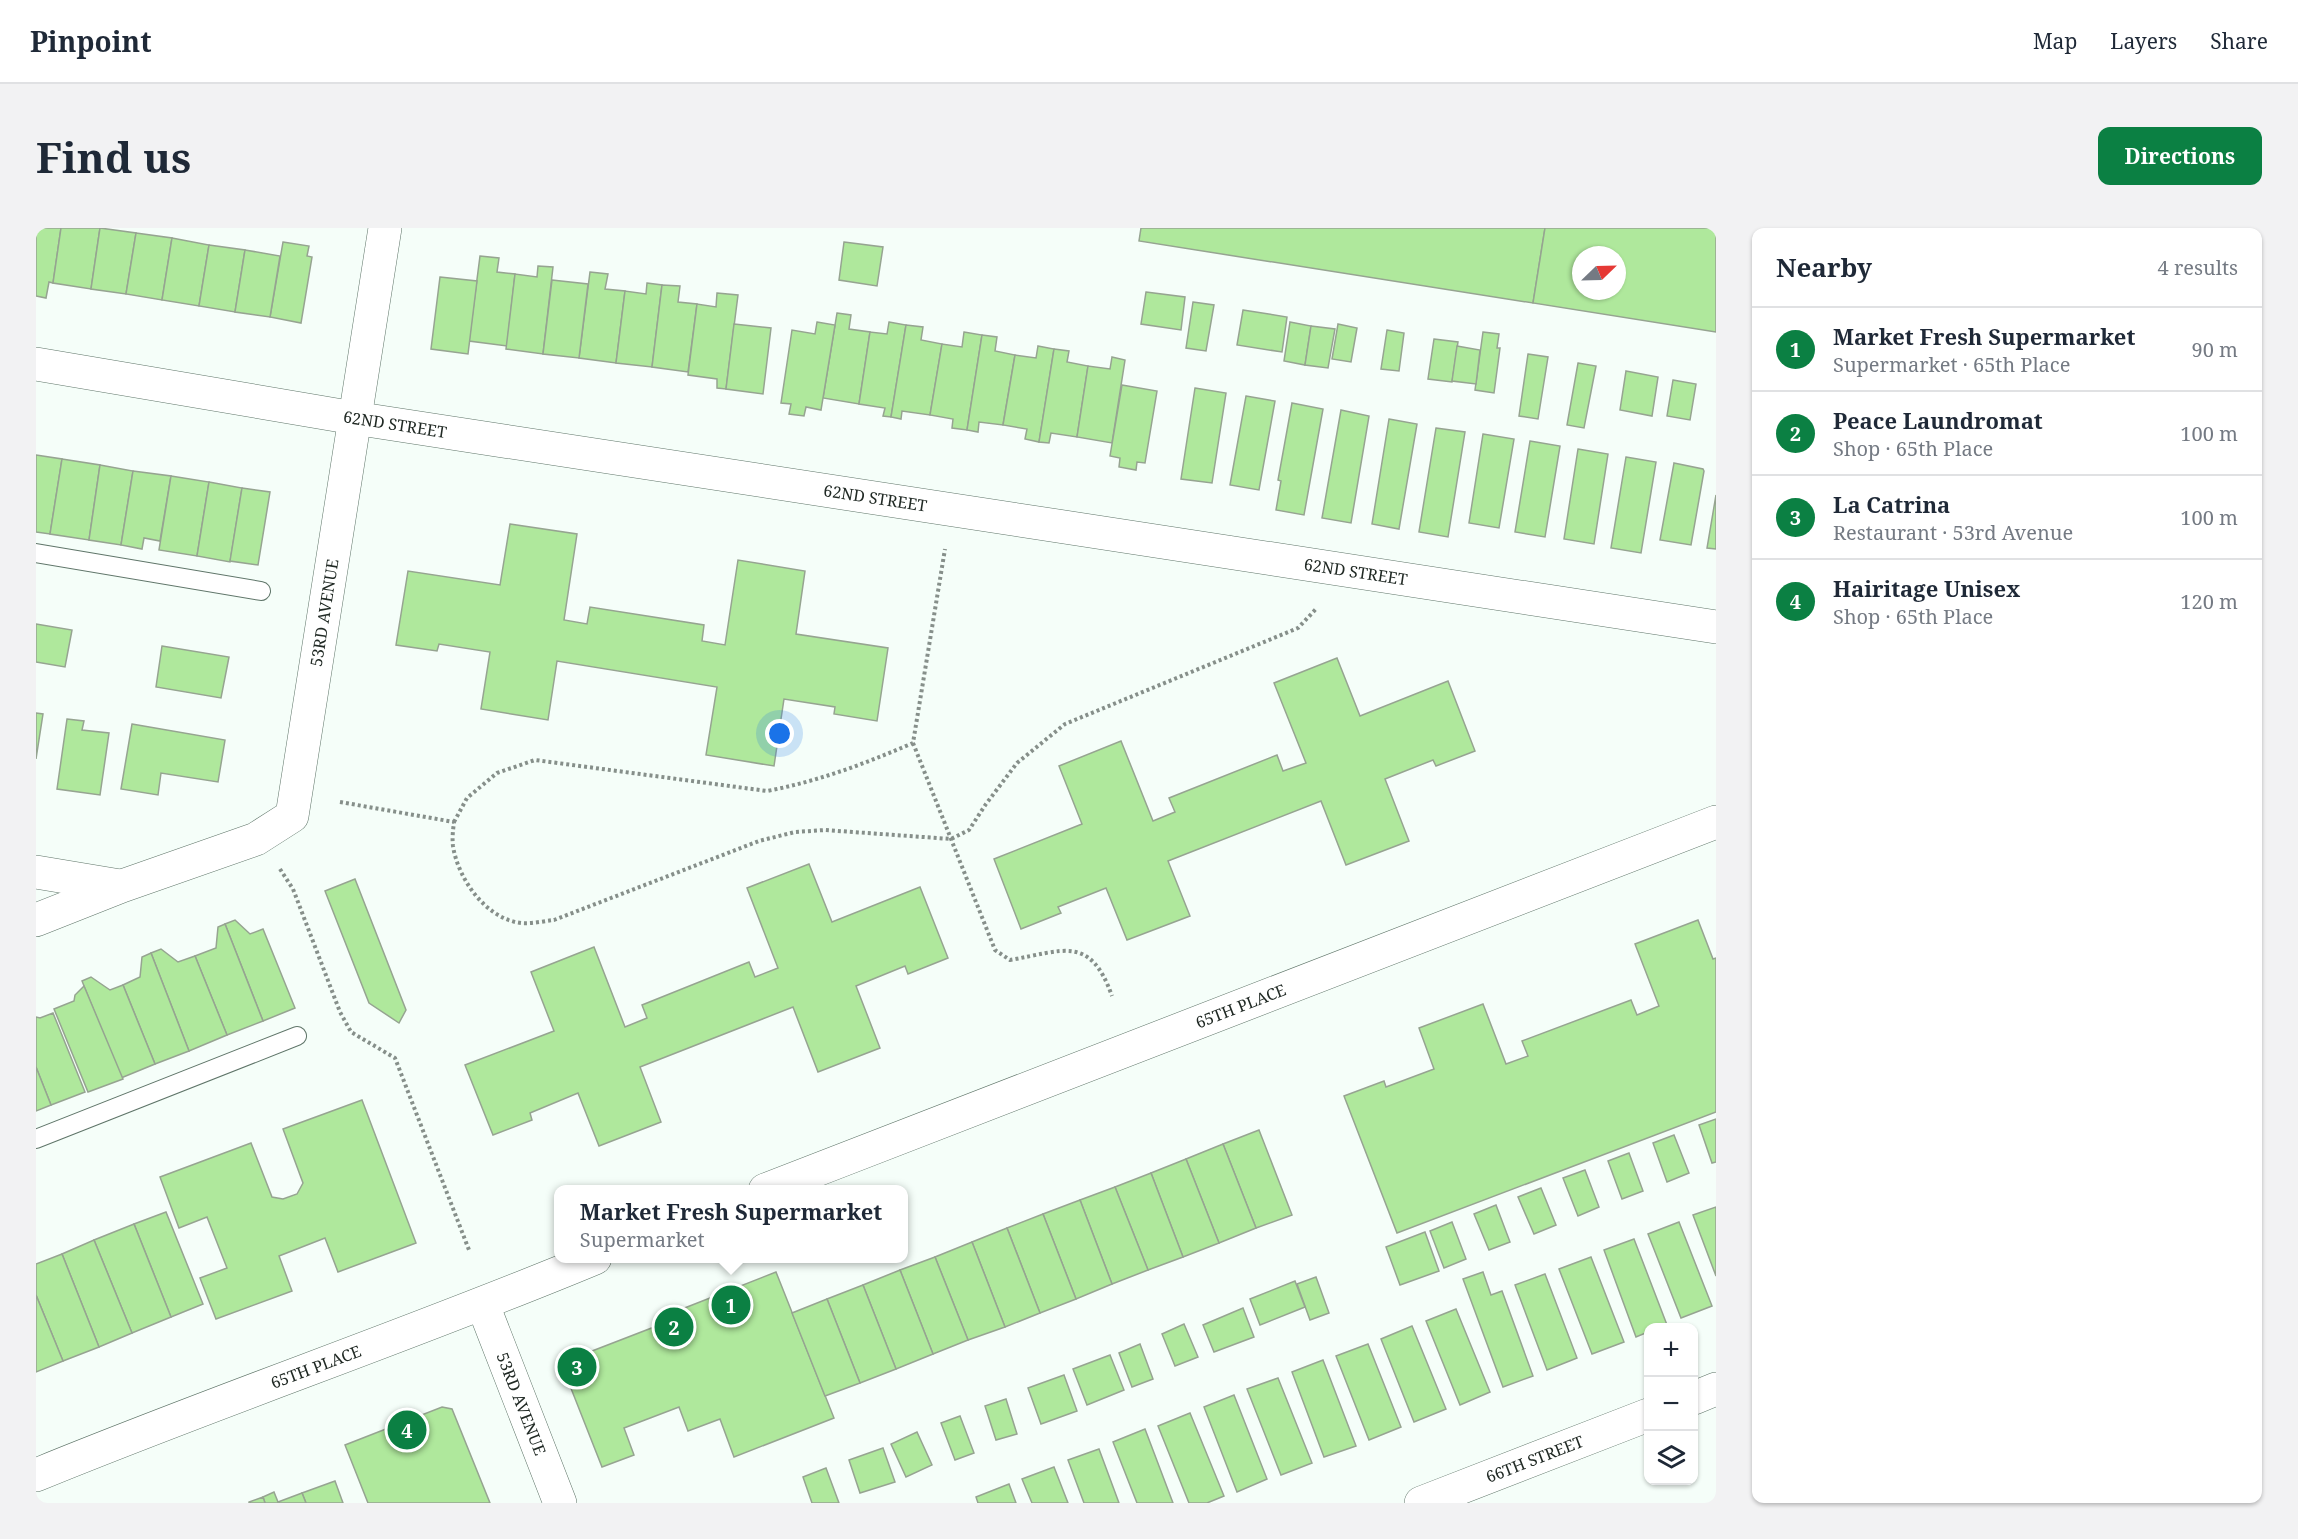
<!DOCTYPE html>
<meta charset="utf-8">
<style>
body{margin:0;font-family:"Noto Serif",serif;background:#f2f2f3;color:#1f2937}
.controls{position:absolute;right:18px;bottom:18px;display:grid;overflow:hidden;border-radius:12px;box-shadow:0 2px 4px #0004}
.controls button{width:54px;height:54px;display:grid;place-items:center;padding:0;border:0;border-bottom:2px solid #e0e1e3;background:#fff;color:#1f2937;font:30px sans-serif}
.compass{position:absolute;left:1536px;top:18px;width:54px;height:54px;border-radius:50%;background:#fff;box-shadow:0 2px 4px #0004;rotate:67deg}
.you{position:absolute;left:744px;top:506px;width:21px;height:21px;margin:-15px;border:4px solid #fff;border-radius:50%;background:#1a73e8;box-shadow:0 0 0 9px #1a73e833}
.badge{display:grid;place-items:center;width:39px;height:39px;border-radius:50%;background:#0b8043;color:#fff;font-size:20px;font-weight:700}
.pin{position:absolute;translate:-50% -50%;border:3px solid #fff;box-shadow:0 2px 6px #0006}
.popup{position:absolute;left:518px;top:957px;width:354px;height:78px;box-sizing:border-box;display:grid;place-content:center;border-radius:12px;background:#fff;filter:drop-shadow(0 2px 4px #0005);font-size:20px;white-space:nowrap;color:#747a83}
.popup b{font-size:22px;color:#1f2937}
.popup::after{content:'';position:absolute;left:50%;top:100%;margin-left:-12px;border:12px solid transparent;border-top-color:#fff}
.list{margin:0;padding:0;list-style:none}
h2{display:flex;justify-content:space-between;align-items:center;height:78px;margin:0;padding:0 24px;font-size:26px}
h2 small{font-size:20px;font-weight:400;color:#747a83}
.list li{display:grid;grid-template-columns:39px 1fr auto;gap:18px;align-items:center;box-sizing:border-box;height:84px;padding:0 24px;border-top:2px solid #e0e1e3}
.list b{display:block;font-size:22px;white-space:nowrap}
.list p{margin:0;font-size:20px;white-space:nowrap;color:#747a83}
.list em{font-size:20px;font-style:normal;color:#747a83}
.icon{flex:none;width:33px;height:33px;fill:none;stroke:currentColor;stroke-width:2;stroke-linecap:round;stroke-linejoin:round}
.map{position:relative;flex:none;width:1680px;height:1275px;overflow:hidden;border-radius:12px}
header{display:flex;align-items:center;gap:36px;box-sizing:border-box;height:84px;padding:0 30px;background:#fff;border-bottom:2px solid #e0e1e3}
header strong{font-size:28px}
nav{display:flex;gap:33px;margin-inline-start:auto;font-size:21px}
.intro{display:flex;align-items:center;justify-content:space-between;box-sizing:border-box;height:144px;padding:0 36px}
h1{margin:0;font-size:42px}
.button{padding:15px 27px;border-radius:12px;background:#0b8043;color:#fff;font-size:21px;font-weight:700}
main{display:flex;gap:36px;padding:0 36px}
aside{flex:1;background:#fff;border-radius:12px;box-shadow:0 2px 4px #0004}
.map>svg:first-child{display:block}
</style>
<header>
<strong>Pinpoint</strong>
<nav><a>Map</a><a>Layers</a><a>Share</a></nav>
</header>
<div class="intro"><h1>Find us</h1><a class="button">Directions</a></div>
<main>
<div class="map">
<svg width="1680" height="1275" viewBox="0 0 1680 1275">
<rect width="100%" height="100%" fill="#f5fef9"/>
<g fill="#afe89c" stroke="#96a491" stroke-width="1.5" fill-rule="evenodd">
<path d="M0 0H25L17 55 13 54 10 70 0 68Z"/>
<path d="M25 0H64L55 61 17 55Z"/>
<path d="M64 0 100 5 90 66 55 61Z"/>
<path d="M1105 0H1509L1497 75 1103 13Z"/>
<path d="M1509 0H1680V104L1497 75ZM1545 27H1581V63H1545Z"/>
<path d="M100 5 136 10 126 72 90 66Z"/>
<path d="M136 10 173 17 163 78 126 72Z"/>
<path d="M247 14 273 18 271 28 276 29 265 95 234 89Z"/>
<path d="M808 14 847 19 841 58 803 52Z"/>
<path d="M173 17 209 22 199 84 163 78Z"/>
<path d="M209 22 244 28 234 89 199 84Z"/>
<path d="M444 28 463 30 461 44 479 46 471 118 433 113Z"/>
<path d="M502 38 517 39 507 126 470 121 479 46 501 49Z"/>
<path d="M554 44 572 46 569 61 589 63 580 135 543 130Z"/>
<path d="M404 49 441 53 432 126 395 121Z"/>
<path d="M516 52 552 56 543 130 507 126Z"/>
<path d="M611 55 626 57 616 139 580 135 589 63 610 66Z"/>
<path d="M626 57 644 58 642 74 661 76 652 144 616 139Z"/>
<path d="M1110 64 1149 69 1145 102 1105 96Z"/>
<path d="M681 65 702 67 690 161 681 160V151L652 147 661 76 680 79Z"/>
<path d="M1157 74 1178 77 1170 123 1150 120Z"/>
<path d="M1207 82 1251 89 1246 124 1201 117Z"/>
<path d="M801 85 815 87 813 101 834 104 823 176 787 170Z"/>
<path d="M781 94 799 97 785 182 770 179 768 188 753 186 755 176 745 175 756 102 779 106Z"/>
<path d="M853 94 870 97 855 189 847 188 849 180 823 176 834 104 851 106Z"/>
<path d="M1254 94 1275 98 1269 137 1248 133Z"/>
<path d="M698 96 735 100 727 166 690 161Z"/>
<path d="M1302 96 1321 100 1315 134 1296 131Z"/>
<path d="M870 97 887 99 885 112 906 116 894 187 866 183 865 191 855 189Z"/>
<path d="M1275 98 1299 101 1292 140 1269 137Z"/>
<path d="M1351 102 1368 105 1363 143 1345 141Z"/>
<path d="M928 104 946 107 931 202 916 200 917 191 894 187 906 116 926 119Z"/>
<path d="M1447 104 1463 106 1461 120H1464L1458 165 1439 162Z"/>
<path d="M946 107 961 109 959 123 979 127 967 197 943 194 942 204 931 202Z"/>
<path d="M1398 111 1422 114 1416 154 1392 151Z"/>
<path d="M1002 118 1018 121 1003 214 989 211 991 201 967 197 979 127 1000 130Z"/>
<path d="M1421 118 1444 122 1440 156 1416 153Z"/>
<path d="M1018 121 1033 123 1031 134 1052 138 1041 209 1015 205 1013 215 1003 214Z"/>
<path d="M1492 126 1512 129 1502 191 1483 188Z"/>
<path d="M1076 129 1089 132 1076 215 1041 209 1052 138 1074 141Z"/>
<path d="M1542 135 1560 138 1548 200 1531 197Z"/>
<path d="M1590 143 1622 149 1616 188 1584 182Z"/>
<path d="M1637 152 1660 156 1654 192 1631 188Z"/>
<path d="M1086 157 1121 163 1109 235 1101 234 1100 242 1083 239 1084 230 1074 228Z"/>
<path d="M1159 160 1190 165 1176 255 1145 251Z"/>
<path d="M1210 168 1239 173 1223 262 1194 257Z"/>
<path d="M1256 175 1287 181 1268 287 1240 282 1245 253 1242 252Z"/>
<path d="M1305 182 1333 188 1315 295 1286 290Z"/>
<path d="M1353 191 1381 196 1363 301 1336 296Z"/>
<path d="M1400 200 1429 204 1412 309 1383 304Z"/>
<path d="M1447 206 1478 211 1463 300 1433 295Z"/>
<path d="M1494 213 1524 218 1509 309 1479 304Z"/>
<path d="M1542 221 1572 226 1558 316 1528 311Z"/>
<path d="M0 227 26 231 14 306 0 304Z"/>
<path d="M1590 229 1620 234 1605 325 1575 320Z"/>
<path d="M26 231 64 237 53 312 14 306Z"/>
<path d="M1638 235 1667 241 1668 243 1655 317 1624 312Z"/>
<path d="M64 237 97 243 85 317 53 312Z"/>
<path d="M97 243 135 248 124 313 108 310 106 321 85 317Z"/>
<path d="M135 248 173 254 161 328 123 322Z"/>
<path d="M173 254 206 260 194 334 161 328Z"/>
<path d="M206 260 234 264 222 337 194 333Z"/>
<path d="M1680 267V321L1671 320Z"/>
<path d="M474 296 541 306 528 392 551 396 554 379 668 397 666 413 689 417 702 332 769 343 760 406 852 420 841 493 798 486 799 479 748 471 738 538 670 527 681 459 521 433 512 492 445 481 454 424 403 416 401 423 360 417 372 343 464 357Z"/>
<path d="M0 396 36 402 29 439 0 434Z"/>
<path d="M126 418 193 429 185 470 120 459Z"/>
<path d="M1301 430 1324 488 1412 453 1439 523 1400 538 1397 532 1349 551 1373 613 1310 637 1285 573 1132 633 1154 688 1091 712 1070 660 1022 679 1025 685 985 701 958 631 1046 596 1023 538 1085 513 1117 593 1139 584 1133 570 1241 527 1247 543 1270 535 1238 455Z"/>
<path d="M0 485 7 486 0 531Z"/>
<path d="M31 491 48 493 46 502 73 505 64 567 21 561Z"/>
<path d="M96 496 189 512 182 554 125 545 122 567 85 561Z"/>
<path d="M773 636 796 694 884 659 912 730 872 746 869 738 820 758 844 820 782 844 757 779 604 839 625 894 563 918 542 865 494 885 496 892 457 907 429 837 518 803 495 744 558 719 589 799 611 790 606 777 713 734 719 749 742 740 711 660Z"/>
<path d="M319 651 370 782 363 795 333 775 289 663Z"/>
<path d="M199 692 214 706 227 701 259 780 227 793 189 696Z"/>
<path d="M1662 692 1677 731 1680 730V884L1361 1005 1308 868 1348 853 1350 859 1398 841 1383 800 1447 776 1470 836 1492 828 1486 813 1595 772 1601 787 1623 778 1599 716Z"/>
<path d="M189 696 227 793 191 807 159 728 180 720 182 699Z"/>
<path d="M125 721 142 734 159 728 191 807 153 823 115 725Z"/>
<path d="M115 725 153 823 119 836 87 757 104 749 106 729Z"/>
<path d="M55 749 74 762 87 757 119 836 85 850 46 753Z"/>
<path d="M48 758 87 851 52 864 18 781 38 773 39 767Z"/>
<path d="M17 785 49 864 15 877 0 839V789L4 790Z"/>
<path d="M0 839 15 877 0 883Z"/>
<path d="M326 872 380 1015 302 1044 289 1010 243 1028 256 1063 180 1091 164 1050 191 1040 171 989 143 1000 124 949 215 915 236 969 247 971 261 966 267 955 247 901Z"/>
<path d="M1680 891V934L1676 935 1663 897Z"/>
<path d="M1223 902 1256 987 1220 1000 1187 916Z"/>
<path d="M1638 907 1653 945 1631 954 1617 915Z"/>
<path d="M1187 916 1220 1000 1183 1015 1150 931Z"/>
<path d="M1593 925 1607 963 1586 971 1572 933Z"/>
<path d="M1150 931 1183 1015 1147 1029 1115 945Z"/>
<path d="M1549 942 1563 979 1542 988 1527 950Z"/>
<path d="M1115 945 1147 1029 1112 1042 1079 959Z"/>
<path d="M1079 959 1112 1042 1076 1056 1044 972Z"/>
<path d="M1505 960 1520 997 1498 1006 1482 969Z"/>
<path d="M1044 972 1076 1056 1040 1071 1007 986Z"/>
<path d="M1460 977 1474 1014 1453 1022 1438 986Z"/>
<path d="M1680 979V1048L1657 987Z"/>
<path d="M130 984 167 1076 135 1089 98 996Z"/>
<path d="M1007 986 1040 1071 1004 1085 971 1000Z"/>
<path d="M1416 994 1430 1031 1408 1040 1394 1003Z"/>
<path d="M1643 994 1676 1078 1645 1090 1612 1006Z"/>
<path d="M98 996 135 1089 96 1105 58 1012Z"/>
<path d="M971 1000 1004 1085 969 1099 936 1014Z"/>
<path d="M1389 1004 1403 1043 1364 1057 1350 1019Z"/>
<path d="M1598 1011 1631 1097 1612 1100V1104L1600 1109 1568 1022Z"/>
<path d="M58 1012 96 1105 63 1119 26 1026Z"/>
<path d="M936 1014 969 1099 932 1112 899 1029Z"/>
<path d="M26 1026 63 1119 27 1133 0 1067V1036Z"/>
<path d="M899 1029 932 1112 897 1126 864 1042Z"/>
<path d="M1555 1029 1588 1114 1556 1126 1523 1041Z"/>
<path d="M864 1042 897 1126 860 1141 827 1057Z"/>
<path d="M740 1044 798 1190 698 1229 684 1191 652 1203 643 1179 588 1200 598 1227 566 1239 525 1135 644 1089 641 1083Z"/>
<path d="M1447 1044 1455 1067 1466 1063 1497 1148 1467 1159 1427 1051Z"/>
<path d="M1509 1046 1541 1130 1511 1142 1479 1057Z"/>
<path d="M1280 1049 1293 1085 1274 1092 1261 1056Z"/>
<path d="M1259 1053 1269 1079 1224 1097 1214 1071Z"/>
<path d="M827 1057 860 1141 824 1155 791 1071Z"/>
<path d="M0 1067 27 1133 0 1144Z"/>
<path d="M791 1071 824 1155 789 1168 756 1085Z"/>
<path d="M1207 1080 1218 1109 1178 1124 1167 1097Z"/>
<path d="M1420 1081 1454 1164 1424 1177 1390 1093Z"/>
<path d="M1148 1096 1162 1129 1139 1138 1126 1106Z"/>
<path d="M1376 1098 1410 1181 1378 1194 1345 1111Z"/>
<path d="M1104 1116 1117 1151 1096 1159 1083 1125Z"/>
<path d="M1332 1116 1365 1199 1333 1212 1300 1128Z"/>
<path d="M1074 1127 1088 1162 1051 1177 1037 1141Z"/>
<path d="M1287 1132 1320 1218 1288 1229 1256 1144Z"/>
<path d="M1028 1147 1041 1183 1005 1196 992 1160Z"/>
<path d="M1242 1150 1276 1235 1245 1247 1211 1161Z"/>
<path d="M1198 1167 1231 1251 1201 1264 1168 1179Z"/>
<path d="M970 1171 981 1206 960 1212 949 1178Z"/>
<path d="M406 1179 416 1181 454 1275H332L309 1217Z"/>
<path d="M1154 1185 1188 1268 1171 1275H1153L1122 1198Z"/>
<path d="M924 1188 938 1225 919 1232 905 1195Z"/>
<path d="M1109 1201 1137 1275H1101L1077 1214Z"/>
<path d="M881 1204 896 1237 870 1249 855 1216Z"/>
<path d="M847 1220 859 1254 824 1265 813 1232Z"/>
<path d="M1063 1221 1083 1275H1048L1032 1232Z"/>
<path d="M1018 1239 1032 1275H996L986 1251Z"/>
<path d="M790 1240 803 1275H776L767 1249Z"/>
<path d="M299 1253 307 1275H270L266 1265Z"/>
<path d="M973 1256 980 1275H942L940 1269Z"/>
<path d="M238 1264 242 1274 266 1265 270 1275H229L227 1269Z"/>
<path d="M227 1269 229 1275H213V1274Z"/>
</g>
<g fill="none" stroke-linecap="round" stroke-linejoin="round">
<g stroke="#5f7569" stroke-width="20">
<g id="lane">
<path d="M0 325 225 363"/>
<path d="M0 911 261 808"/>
</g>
</g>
<g stroke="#5f7569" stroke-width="34">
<g id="street">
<path id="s1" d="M0 136 318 190 1680 399"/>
<path d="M0 644 84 658"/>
<path id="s2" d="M0 692 86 658 220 611 256 588 349 0"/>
<path id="s3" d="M447 1077 524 1275"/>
<path d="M1658 1170 1680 1161"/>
<path id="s4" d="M1385 1275 1612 1187"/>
</g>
</g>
<g stroke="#5f7569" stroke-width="34">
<g id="secondary">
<path id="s5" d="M729 962 1680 594"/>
<path id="s6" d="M0 1247C185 1171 374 1107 559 1030"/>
</g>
</g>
<g stroke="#868f8a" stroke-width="4" stroke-dasharray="3 3" stroke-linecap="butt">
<path d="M877 515 959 722 974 732C1027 723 1054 706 1076 768"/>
<path d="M304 574 418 594C417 602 416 610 417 618 422 651 450 691 485 695 496 696 508 693 518 692L723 613 759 604 789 602 915 611 933 602 950 576 981 535 1029 496 1262 400 1280 381"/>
<path d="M418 594 431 570 461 545 499 532 731 563C783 553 828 536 877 515L909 321"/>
<path d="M244 641 257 661 304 784 315 804 359 830 433 1022"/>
</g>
<use href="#lane" stroke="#fff" stroke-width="18"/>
<use href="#street" stroke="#fff" stroke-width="33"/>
<use href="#secondary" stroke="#fff" stroke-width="33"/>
</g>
<g text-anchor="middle" stroke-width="4.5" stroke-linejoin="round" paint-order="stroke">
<g font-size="16" fill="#212a25" stroke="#fff">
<text dy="6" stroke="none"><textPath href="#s1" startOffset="364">62ND STREET</textPath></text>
<text dy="6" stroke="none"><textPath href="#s1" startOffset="850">62ND STREET</textPath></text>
<text dy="6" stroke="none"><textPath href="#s1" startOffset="1336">62ND STREET</textPath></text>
<text dy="6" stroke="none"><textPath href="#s2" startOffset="483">53RD AVENUE</textPath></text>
<text dy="6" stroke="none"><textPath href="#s5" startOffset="510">65TH PLACE</textPath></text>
<text dy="6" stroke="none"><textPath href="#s6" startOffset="300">65TH PLACE</textPath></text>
<text dy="6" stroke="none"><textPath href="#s3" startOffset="106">53RD AVENUE</textPath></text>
<text dy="6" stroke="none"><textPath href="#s4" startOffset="122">66TH STREET</textPath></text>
</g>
</g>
</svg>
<div class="controls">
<button>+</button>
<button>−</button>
<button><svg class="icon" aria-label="layers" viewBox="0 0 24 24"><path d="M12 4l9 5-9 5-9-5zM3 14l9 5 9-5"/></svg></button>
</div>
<svg class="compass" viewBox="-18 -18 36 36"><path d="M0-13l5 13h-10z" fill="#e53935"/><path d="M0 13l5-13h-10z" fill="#747a83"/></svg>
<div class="you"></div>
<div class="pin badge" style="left:695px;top:1077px">1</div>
<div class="popup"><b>Market Fresh Supermarket</b>Supermarket</div>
<div class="pin badge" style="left:638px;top:1099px">2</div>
<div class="pin badge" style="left:541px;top:1139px">3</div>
<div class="pin badge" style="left:371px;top:1202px">4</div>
</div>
<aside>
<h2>Nearby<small>4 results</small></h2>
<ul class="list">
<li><span class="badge">1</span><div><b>Market Fresh Supermarket</b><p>Supermarket · 65th Place</p></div><em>90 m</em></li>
<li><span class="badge">2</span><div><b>Peace Laundromat</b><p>Shop · 65th Place</p></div><em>100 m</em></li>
<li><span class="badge">3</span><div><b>La Catrina</b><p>Restaurant · 53rd Avenue</p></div><em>100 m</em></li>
<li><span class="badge">4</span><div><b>Hairitage Unisex</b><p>Shop · 65th Place</p></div><em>120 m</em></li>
</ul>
</aside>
</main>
